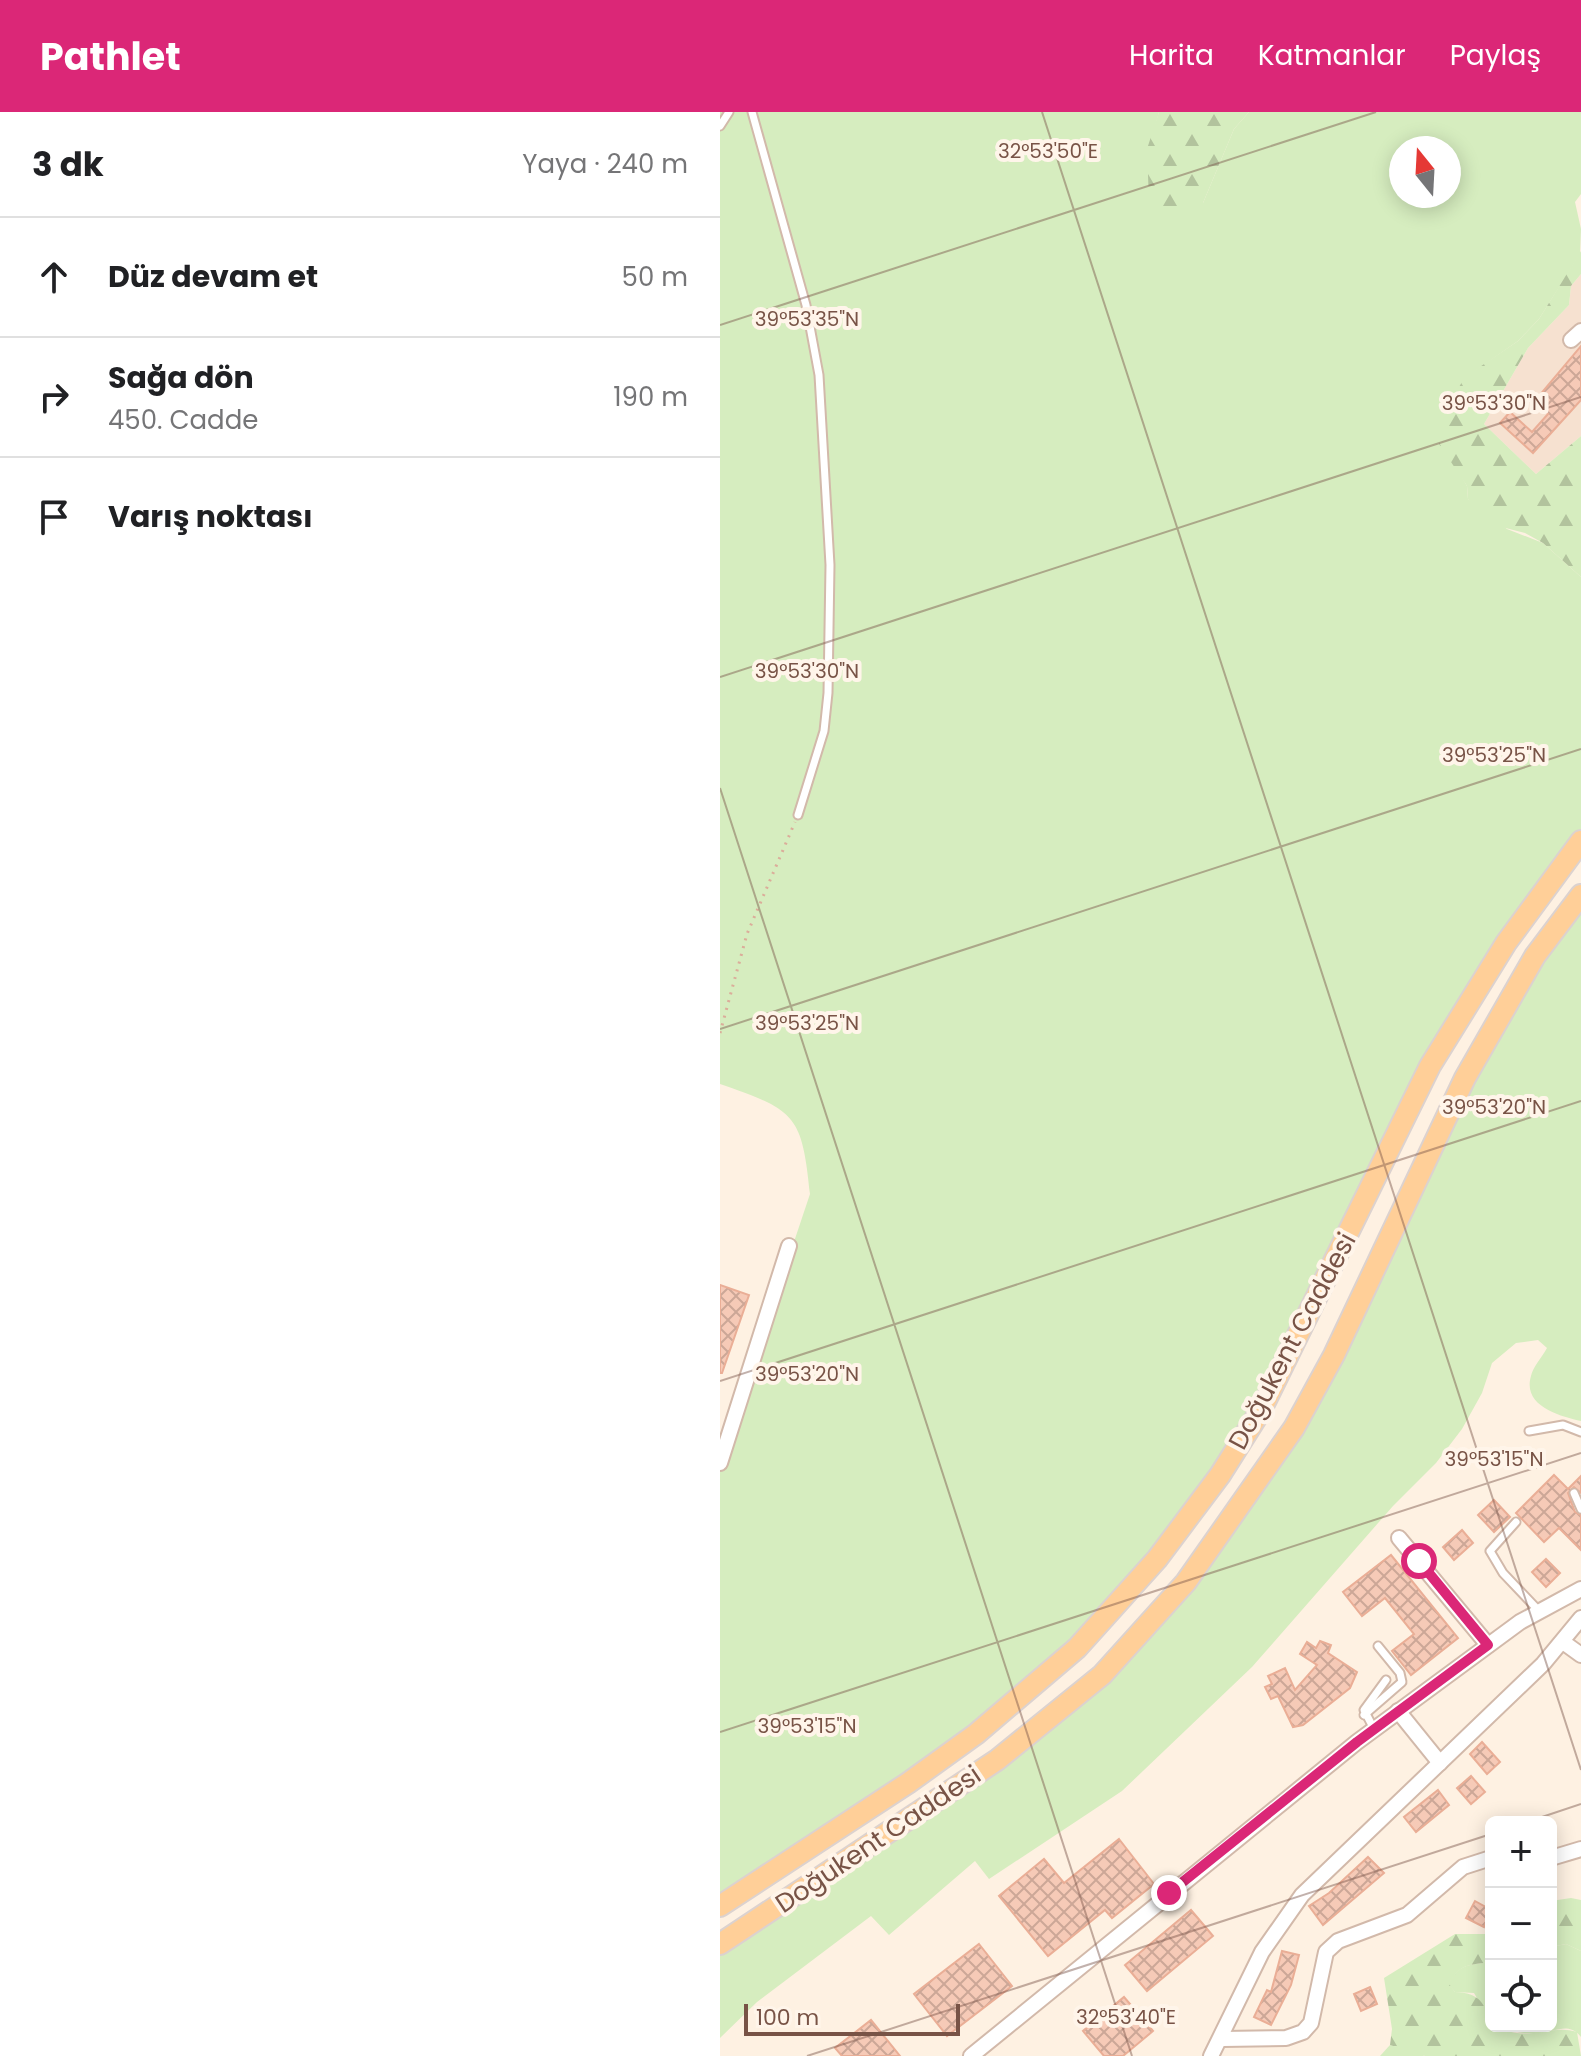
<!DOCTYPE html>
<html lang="tr">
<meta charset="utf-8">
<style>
body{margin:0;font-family:Poppins,sans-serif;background:#f6f6f6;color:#202124}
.controls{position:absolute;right:24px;bottom:24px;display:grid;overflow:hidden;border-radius:12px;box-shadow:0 4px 20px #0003}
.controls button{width:72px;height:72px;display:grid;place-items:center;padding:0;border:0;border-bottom:2px solid #e0e0e0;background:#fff;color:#202124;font:40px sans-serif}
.compass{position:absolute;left:669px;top:24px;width:72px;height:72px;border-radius:50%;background:#fff;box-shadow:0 4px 20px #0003;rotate:342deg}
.scale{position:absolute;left:24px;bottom:20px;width:216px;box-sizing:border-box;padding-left:8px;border:4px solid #785346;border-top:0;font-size:22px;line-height:28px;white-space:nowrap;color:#785346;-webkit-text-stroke:6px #fff5ea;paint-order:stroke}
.stop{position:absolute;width:24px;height:24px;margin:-18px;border:6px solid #db2777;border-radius:50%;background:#fff}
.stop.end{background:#db2777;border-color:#fff;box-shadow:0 2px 8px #0008}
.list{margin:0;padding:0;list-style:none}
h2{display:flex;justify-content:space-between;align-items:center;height:104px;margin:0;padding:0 32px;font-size:34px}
h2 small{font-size:26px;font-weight:400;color:#757577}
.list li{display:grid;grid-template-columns:52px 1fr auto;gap:24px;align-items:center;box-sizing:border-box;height:120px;padding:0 32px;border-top:2px solid #e0e0e0}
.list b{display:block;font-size:30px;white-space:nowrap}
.list p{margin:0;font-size:26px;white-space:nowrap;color:#757577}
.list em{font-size:26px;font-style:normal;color:#757577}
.icon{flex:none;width:44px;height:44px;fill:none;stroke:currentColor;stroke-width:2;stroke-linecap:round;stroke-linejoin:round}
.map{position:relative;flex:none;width:861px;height:1944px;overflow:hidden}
header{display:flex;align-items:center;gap:48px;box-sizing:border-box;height:112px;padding:0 40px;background:#db2777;color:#fff}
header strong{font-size:38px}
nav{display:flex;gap:44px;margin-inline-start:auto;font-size:28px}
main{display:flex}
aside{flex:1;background:#fff}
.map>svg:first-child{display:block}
</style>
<header>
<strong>Pathlet</strong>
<nav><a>Harita</a><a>Katmanlar</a><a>Paylaş</a></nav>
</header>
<main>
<aside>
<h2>3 dk<small>Yaya · 240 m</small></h2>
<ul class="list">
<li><svg class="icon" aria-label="ahead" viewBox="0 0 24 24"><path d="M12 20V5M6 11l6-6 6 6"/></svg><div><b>Düz devam et</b></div><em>50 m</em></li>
<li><svg class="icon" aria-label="right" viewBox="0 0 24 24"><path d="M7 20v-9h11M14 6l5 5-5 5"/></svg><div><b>Sağa dön</b><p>450. Cadde</p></div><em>190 m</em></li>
<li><svg class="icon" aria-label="arrive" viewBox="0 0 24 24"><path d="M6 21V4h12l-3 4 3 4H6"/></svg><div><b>Varış noktası</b></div></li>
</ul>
</aside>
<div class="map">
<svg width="861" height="1944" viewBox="0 0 861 1944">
<defs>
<pattern id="forest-firs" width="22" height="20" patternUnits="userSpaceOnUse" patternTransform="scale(2)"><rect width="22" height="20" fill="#d6edbf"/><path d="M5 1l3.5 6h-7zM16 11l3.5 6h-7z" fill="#b2c39d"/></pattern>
<pattern id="building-cross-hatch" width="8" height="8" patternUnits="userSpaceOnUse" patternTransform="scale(2)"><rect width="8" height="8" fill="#f6cab7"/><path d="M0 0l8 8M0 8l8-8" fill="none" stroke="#cca797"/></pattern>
</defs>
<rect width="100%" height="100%" fill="#fef1e2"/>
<path fill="#f6e1d0" d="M861 162V324L816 362 764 312 808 236 849 193 851 174Z"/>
<g fill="#d6edbf" fill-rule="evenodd">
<path d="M0 0H439L435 15 483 91 514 17 529 0H861V82L855 90 861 117 860 142 819 207 798 229 745 266 736 355 747 374 748 387 787 417 823 431 861 465V729L786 831 580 1223 437 1447 256 1622 0 1794V1351L90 1082C82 1002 75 998 0 972ZM681 36H729V84H681Z"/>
<path d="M861 783V1309C840 1304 802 1294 811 1264 813 1255 822 1245 827 1236L818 1228 796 1231 772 1251 762 1281 742 1317 716 1351 673 1394 532 1555 402 1679 269 1767 255 1749 169 1823 151 1804 37 1890 0 1926V1832L382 1563 574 1316 745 966Z"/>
<path d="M846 1832 861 1839V1925C849 1909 835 1920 820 1921 805 1923 791 1919 776 1914H831V1835Z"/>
<path d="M771 1850V1909L754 1881 735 1880 728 1872C740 1851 749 1853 771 1850Z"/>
<path d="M670 1933 702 1941 704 1944H660Z"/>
</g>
<g fill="url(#forest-firs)">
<path d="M439 0H529L514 17 483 91 448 108 429 89 427 37Z"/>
<path d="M861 139V162L851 174 849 193 808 236 764 312 816 362 861 324V465L823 431 805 421 766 411 748 387 747 374 719 332 721 305 745 265 798 229 819 207Z"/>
<path d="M851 1786 861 1788V1839L846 1832 831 1835V1789Z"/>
<path d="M735 1822H771V1850C750 1853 740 1851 729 1872L735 1880C760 1881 765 1891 771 1914 780 1915 788 1920 797 1921 820 1924 836 1913 857 1920L861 1944H705L670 1933 672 1917 664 1866Z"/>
</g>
<g fill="url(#building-cross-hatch)" stroke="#eaae96" stroke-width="2">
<path d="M861 234V288L813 341 780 311 790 300 812 320 828 302 814 290Z"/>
<path d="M0 1173 29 1183 2 1261H0Z"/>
<path d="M834 1363 848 1377 861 1364V1381L854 1375 848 1381 855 1400 861 1403V1438L839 1416 824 1430 796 1401Z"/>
<path d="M774 1388 790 1405 774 1420 758 1403Z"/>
<path d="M742 1418 753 1431 734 1448 723 1435Z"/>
<path d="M671 1443 738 1526 691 1563 672 1539 694 1522 665 1486 642 1504 623 1480Z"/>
<path d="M826 1447 840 1461 826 1475 812 1460Z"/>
<path d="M600 1529 611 1533 608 1541 637 1560 630 1576 583 1613 573 1615 558 1584 551 1587 545 1575 552 1572 548 1564 565 1556 575 1578 597 1553 580 1542 587 1530 596 1536Z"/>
<path d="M762 1630 780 1650 767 1662 750 1642Z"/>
<path d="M751 1664 765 1680 751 1692 737 1676Z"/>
<path d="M718 1678 729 1693 696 1720 684 1705Z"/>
<path d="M399 1727 434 1772 392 1806 385 1798 328 1844 279 1784 324 1747 344 1771Z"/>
<path d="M648 1745 664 1761 603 1813 589 1794 609 1781Z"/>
<path d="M755 1789 771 1798 764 1815 746 1806Z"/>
<path d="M471 1798 493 1824 427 1879 405 1853Z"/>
<path d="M259 1832 292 1874 227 1924 194 1882Z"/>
<path d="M562 1839 579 1843 571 1873 551 1913 534 1905 547 1878 551 1880Z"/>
<path d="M650 1875 657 1892 641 1899 634 1882Z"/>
<path d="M404 1885 433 1919 403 1944H384L363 1919Z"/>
<path d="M151 1908 180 1944H122L115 1936Z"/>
</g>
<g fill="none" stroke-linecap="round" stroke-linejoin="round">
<g stroke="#d2b9aa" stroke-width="11">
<g id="service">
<path d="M32 0 86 193 99 263 110 453 108 581 104 619 78 703"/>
<path d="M0 14 9 0"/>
<path d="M809 1319 843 1313 861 1320"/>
<path d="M854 1381 861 1397"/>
<path d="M796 1410 770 1439 783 1461 819 1499"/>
<path d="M644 1603 682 1570 680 1561 658 1534"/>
<path d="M654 1617 644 1598 666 1568"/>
</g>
</g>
<g stroke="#d2b9aa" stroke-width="18">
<g id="minor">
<path d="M851 228 861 219"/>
<path d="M0 1351 69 1134"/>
<path d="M679 1426 768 1533"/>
<path d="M843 1530 861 1543"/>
<path d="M678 1599 720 1651"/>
<path d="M831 1746 861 1737"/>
<path d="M503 1927 566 1926 583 1920 591 1911 606 1840 618 1829 687 1803 743 1755 771 1746"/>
<path d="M251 1944 637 1630 800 1510 861 1477"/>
<path d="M491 1944 542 1840 582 1783 823 1552 861 1506"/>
</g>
</g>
<g stroke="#dcd2cf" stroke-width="24">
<g id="primary">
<path d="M0 1794 188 1671 256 1622 357 1536 437 1447 500 1363 541 1298 710 954 786 831 861 729"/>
<path d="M0 1832 277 1648 382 1563 466 1470 574 1316 614 1243 745 966 815 844 861 783"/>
</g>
</g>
<path stroke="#dbad9a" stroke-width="3" stroke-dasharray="2 6" stroke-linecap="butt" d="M0 921 27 822 75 710"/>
<use href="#service" stroke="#fff" stroke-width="7"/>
<use href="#minor" stroke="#fff" stroke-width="14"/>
<use href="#primary" stroke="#ffcf98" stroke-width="20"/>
</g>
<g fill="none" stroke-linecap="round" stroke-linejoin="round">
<path stroke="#db2777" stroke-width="10" d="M449 1781 637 1630 768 1533 699 1449"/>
</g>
<path fill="none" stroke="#785346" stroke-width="2" stroke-opacity="0.45" d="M322 0 861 1658M0 213 656 0M0 565 861 285M0 676 412 1944M0 917 861 637M0 1269 861 989M0 1620 861 1341M807 1710 861 1692M87 1944 771 1722"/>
<g text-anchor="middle" stroke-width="8" stroke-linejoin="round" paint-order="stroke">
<g font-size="26" fill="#785346" stroke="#fff5ea">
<text transform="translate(572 1229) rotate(-62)" y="9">Doğukent Caddesi</text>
<text transform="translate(158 1727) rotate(-34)" y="9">Doğukent Caddesi</text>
</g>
</g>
<g font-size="20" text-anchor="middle" fill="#785346" stroke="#fff5ea" stroke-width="8" stroke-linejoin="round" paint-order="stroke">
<text x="328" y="46">32°53'50"E</text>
<text x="87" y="214">39°53'35"N</text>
<text x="774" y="298">39°53'30"N</text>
<text x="87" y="566">39°53'30"N</text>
<text x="774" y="650">39°53'25"N</text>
<text x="87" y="918">39°53'25"N</text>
<text x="774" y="1002">39°53'20"N</text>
<text x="87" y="1269">39°53'20"N</text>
<text x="774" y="1354">39°53'15"N</text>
<text x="87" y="1621">39°53'15"N</text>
<text x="406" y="1912">32°53'40"E</text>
</g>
</svg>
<div class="controls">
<button>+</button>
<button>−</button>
<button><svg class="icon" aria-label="locate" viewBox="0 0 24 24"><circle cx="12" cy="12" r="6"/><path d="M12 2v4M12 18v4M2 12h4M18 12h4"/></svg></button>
</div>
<svg class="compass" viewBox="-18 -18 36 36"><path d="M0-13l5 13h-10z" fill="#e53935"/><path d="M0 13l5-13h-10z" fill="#757577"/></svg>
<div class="scale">100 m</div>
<div class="stop" style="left:699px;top:1449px"></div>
<div class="stop end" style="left:449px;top:1781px"></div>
</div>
</main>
